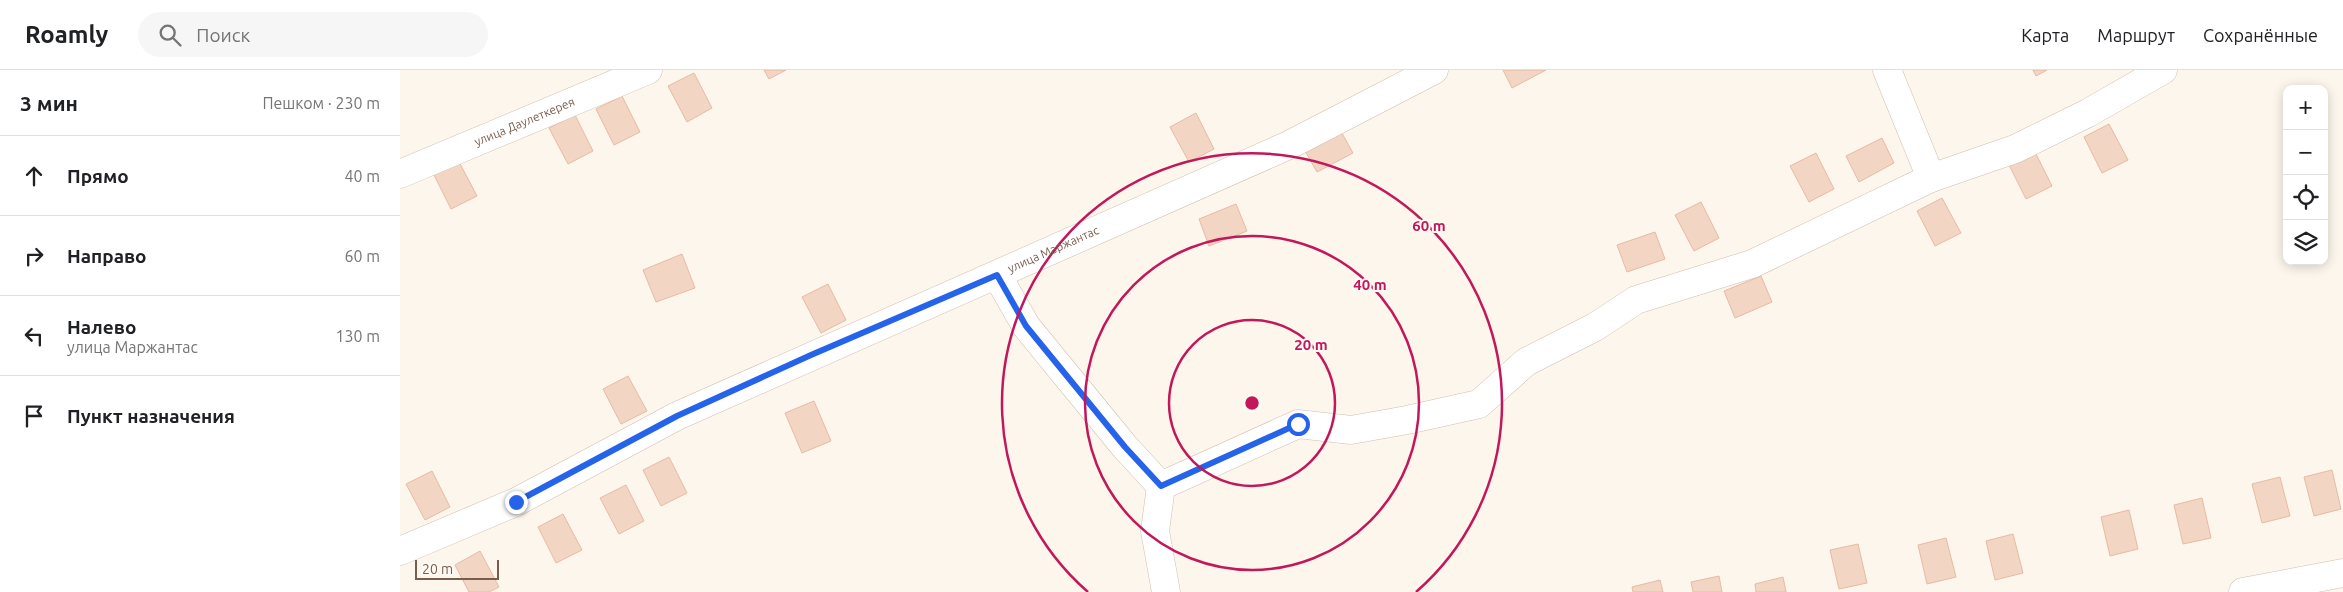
<!DOCTYPE html>
<html lang="ru">
<meta charset="utf-8">
<style>
body{margin:0;font-family:Ubuntu,sans-serif;background:#f6f6f6;color:#202124}
.controls{position:absolute;right:15px;top:15px;display:grid;overflow:hidden;border-radius:10px;box-shadow:0 2px 12px #0003}
.controls button{width:45px;height:45px;display:grid;place-items:center;padding:0;border:0;border-bottom:1px solid #e0e0e0;background:#fff;color:#202124;font:25px sans-serif}
.scale{position:absolute;left:15px;bottom:12px;width:84px;box-sizing:border-box;padding-left:5px;border:2px solid #7a5c4d;border-top:0;font-size:14px;line-height:18px;white-space:nowrap;color:#7a5c4d;-webkit-text-stroke:4px #fffaf3;paint-order:stroke}
.stop{position:absolute;width:15px;height:15px;margin:-11px;border:4px solid #2563eb;border-radius:50%;background:#fff}
.stop.end{background:#2563eb;border-color:#fff;box-shadow:0 1px 5px #0008}
.list{margin:0;padding:0;list-style:none}
h2{display:flex;justify-content:space-between;align-items:center;height:65px;margin:0;padding:0 20px;font-size:21px}
h2 small{font-size:16px;font-weight:400;color:#757577}
.list li{display:grid;grid-template-columns:32px 1fr auto;gap:15px;align-items:center;box-sizing:border-box;height:80px;padding:0 20px;border-top:1px solid #e0e0e0}
.list b{display:block;font-size:19px;white-space:nowrap}
.list p{margin:0;font-size:16px;white-space:nowrap;color:#757577}
.list em{font-size:16px;font-style:normal;color:#757577}
.icon{flex:none;width:28px;height:28px;fill:none;stroke:currentColor;stroke-width:2;stroke-linecap:round;stroke-linejoin:round}
.map{position:relative;flex:none;width:1943px;height:522px;overflow:hidden}
header{display:flex;align-items:center;gap:30px;box-sizing:border-box;height:70px;padding:0 25px;background:#fff;border-bottom:1px solid #e0e0e0}
header strong{font-size:24px}
nav{display:flex;gap:28px;margin-inline-start:auto;font-size:18px}
.search{width:350px;height:45px;background:#f6f6f6;display:flex;align-items:center;gap:12px;box-sizing:border-box;padding:0 18px;border-radius:28px;color:#757577;font-size:19px}
main{display:flex}
aside{flex:1;background:#fff}
.map>svg:first-child{display:block}
</style>
<header>
<strong>Roamly</strong>
<div class="search"><svg class="icon" aria-label="search" viewBox="0 0 24 24"><circle cx="10" cy="10" r="6"/><path d="M15 15l6 6"/></svg>Поиск</div>
<nav><a>Карта</a><a>Маршрут</a><a>Сохранённые</a></nav>
</header>
<main>
<aside>
<h2>3 мин<small>Пешком · 230 m</small></h2>
<ul class="list">
<li><svg class="icon" aria-label="ahead" viewBox="0 0 24 24"><path d="M12 20V5M6 11l6-6 6 6"/></svg><div><b>Прямо</b></div><em>40 m</em></li>
<li><svg class="icon" aria-label="right" viewBox="0 0 24 24"><path d="M7 20v-9h11M14 6l5 5-5 5"/></svg><div><b>Направо</b></div><em>60 m</em></li>
<li><svg class="icon" aria-label="left" viewBox="0 0 24 24"><path d="M17 20v-9H6M10 6l-5 5 5 5"/></svg><div><b>Налево</b><p>улица Маржантас</p></div><em>130 m</em></li>
<li><svg class="icon" aria-label="arrive" viewBox="0 0 24 24"><path d="M6 21V4h12l-3 4 3 4H6"/></svg><div><b>Пункт назначения</b></div></li>
</ul>
</aside>
<div class="map">
<svg width="1943" height="522" viewBox="0 0 1943 522">
<rect width="100%" height="100%" fill="#fdf6ec"/>
<g fill="#f3d5c3" stroke="#e6bba3">
<path d="M364 0H386L369 9Z"/>
<path d="M1103 0H1146L1112 18Z"/>
<path d="M1633 0H1647L1636 6Z"/>
<path d="M294 3 312 38 287 52 268 16Z"/>
<path d="M222 26 240 62 214 75 196 39Z"/>
<path d="M796 43 814 79 789 92 770 57Z"/>
<path d="M175 45 193 81 168 94 149 58Z"/>
<path d="M1709 54 1728 90 1702 103 1684 67Z"/>
<path d="M939 58 953 83 917 102 903 77Z"/>
<path d="M1482 68 1494 93 1459 112 1446 86Z"/>
<path d="M1634 80 1652 116 1626 129 1608 93Z"/>
<path d="M1416 83 1434 119 1409 132 1390 96Z"/>
<path d="M58 90 77 126 51 139 33 103Z"/>
<path d="M1542 128 1561 163 1535 176 1517 141Z"/>
<path d="M1301 132 1319 168 1294 181 1275 145Z"/>
<path d="M836 134 847 161 809 176 799 149Z"/>
<path d="M1255 162 1265 189 1227 202 1217 175Z"/>
<path d="M282 184 295 218 256 232 243 200Z"/>
<path d="M1361 206 1372 232 1335 248 1324 221Z"/>
<path d="M428 214 446 250 421 263 402 227Z"/>
<path d="M228 306 247 341 221 354 203 319Z"/>
<path d="M414 331 431 371 402 383 385 343Z"/>
<path d="M269 387 287 423 261 436 243 400Z"/>
<path d="M1932 400 1941 439 1914 446 1904 407Z"/>
<path d="M32 401 50 437 25 450 6 414Z"/>
<path d="M1880 407 1890 446 1862 453 1852 414Z"/>
<path d="M226 415 244 451 219 464 200 428Z"/>
<path d="M1802 428 1811 468 1783 474 1774 435Z"/>
<path d="M1729 440 1738 479 1710 486 1701 447Z"/>
<path d="M163 444 182 480 156 493 138 457Z"/>
<path d="M1613 464 1623 503 1595 510 1586 471Z"/>
<path d="M1546 468 1556 507 1527 514 1518 475Z"/>
<path d="M1458 474 1467 513 1439 519 1430 480Z"/>
<path d="M80 481 99 517 89 522H69L55 495Z"/>
<path d="M1319 506 1322 522H1293L1291 512Z"/>
<path d="M1383 507 1386 522H1356L1355 514Z"/>
<path d="M1260 510 1263 522H1233L1232 517Z"/>
</g>
<g fill="none" stroke-linecap="round" stroke-linejoin="round">
<g stroke="#d1beb0" stroke-width="29">
<g id="minor">
<path id="s1" d="M0 104 248 0"/>
<path d="M1531 108 1615 79 1688 43 1763 0"/>
<path d="M597 205 626 256 725 377 761 416 898 354 951 360 1007 350 1079 334 1126 292 1195 257 1236 230 1352 194 1531 108 1487 0"/>
<path d="M761 416 755 461 766 522"/>
<path id="s2" d="M0 481 116 432 277 346 889 75 1034 0"/>
<path d="M1843 522 1943 503"/>
</g>
</g>
<use href="#minor" stroke="#fff" stroke-width="28"/>
</g>
<g fill="none" stroke-linecap="round" stroke-linejoin="round">
<path stroke="#2563eb" stroke-width="6" d="M116 432 277 346 411 285 597 205 626 256 725 377 761 416 898 354"/>
</g>
<g fill="none" stroke="#c2185b" stroke-width="2.5">
<circle cx="852" cy="333" r="83"/>
<circle cx="852" cy="333" r="167"/>
<path d="M688 522A250 250 0 1 1 1016 522"/>
</g>
<g text-anchor="middle" stroke-width="4" stroke-linejoin="round" paint-order="stroke">
<g font-size="12" fill="#7a5c4d" stroke="#fffaf3">
<text dy="4" stroke="none"><textPath href="#s1" startOffset="135">улица Даулеткерея</textPath></text>
<text dy="4" stroke="none"><textPath href="#s2" startOffset="720">улица Маржантас</textPath></text>
</g>
</g>
<circle cx="852" cy="333" r="8" fill="#c2185b" stroke="#fffaf3" stroke-width="2.5"/>
<g font-size="15" text-anchor="middle" font-weight="bold" fill="#c2185b" stroke="#fffaf3" stroke-width="4" stroke-linejoin="round" paint-order="stroke">
<text x="1029" y="161">60 m</text>
<text x="970" y="220">40 m</text>
<text x="911" y="280">20 m</text>
</g>
</svg>
<div class="controls">
<button>+</button>
<button>−</button>
<button><svg class="icon" aria-label="locate" viewBox="0 0 24 24"><circle cx="12" cy="12" r="6"/><path d="M12 2v4M12 18v4M2 12h4M18 12h4"/></svg></button>
<button><svg class="icon" aria-label="layers" viewBox="0 0 24 24"><path d="M12 4l9 5-9 5-9-5zM3 14l9 5 9-5"/></svg></button>
</div>
<div class="scale">20 m</div>
<div class="stop" style="left:898px;top:354px"></div>
<div class="stop end" style="left:116px;top:432px"></div>
</div>
</main>
